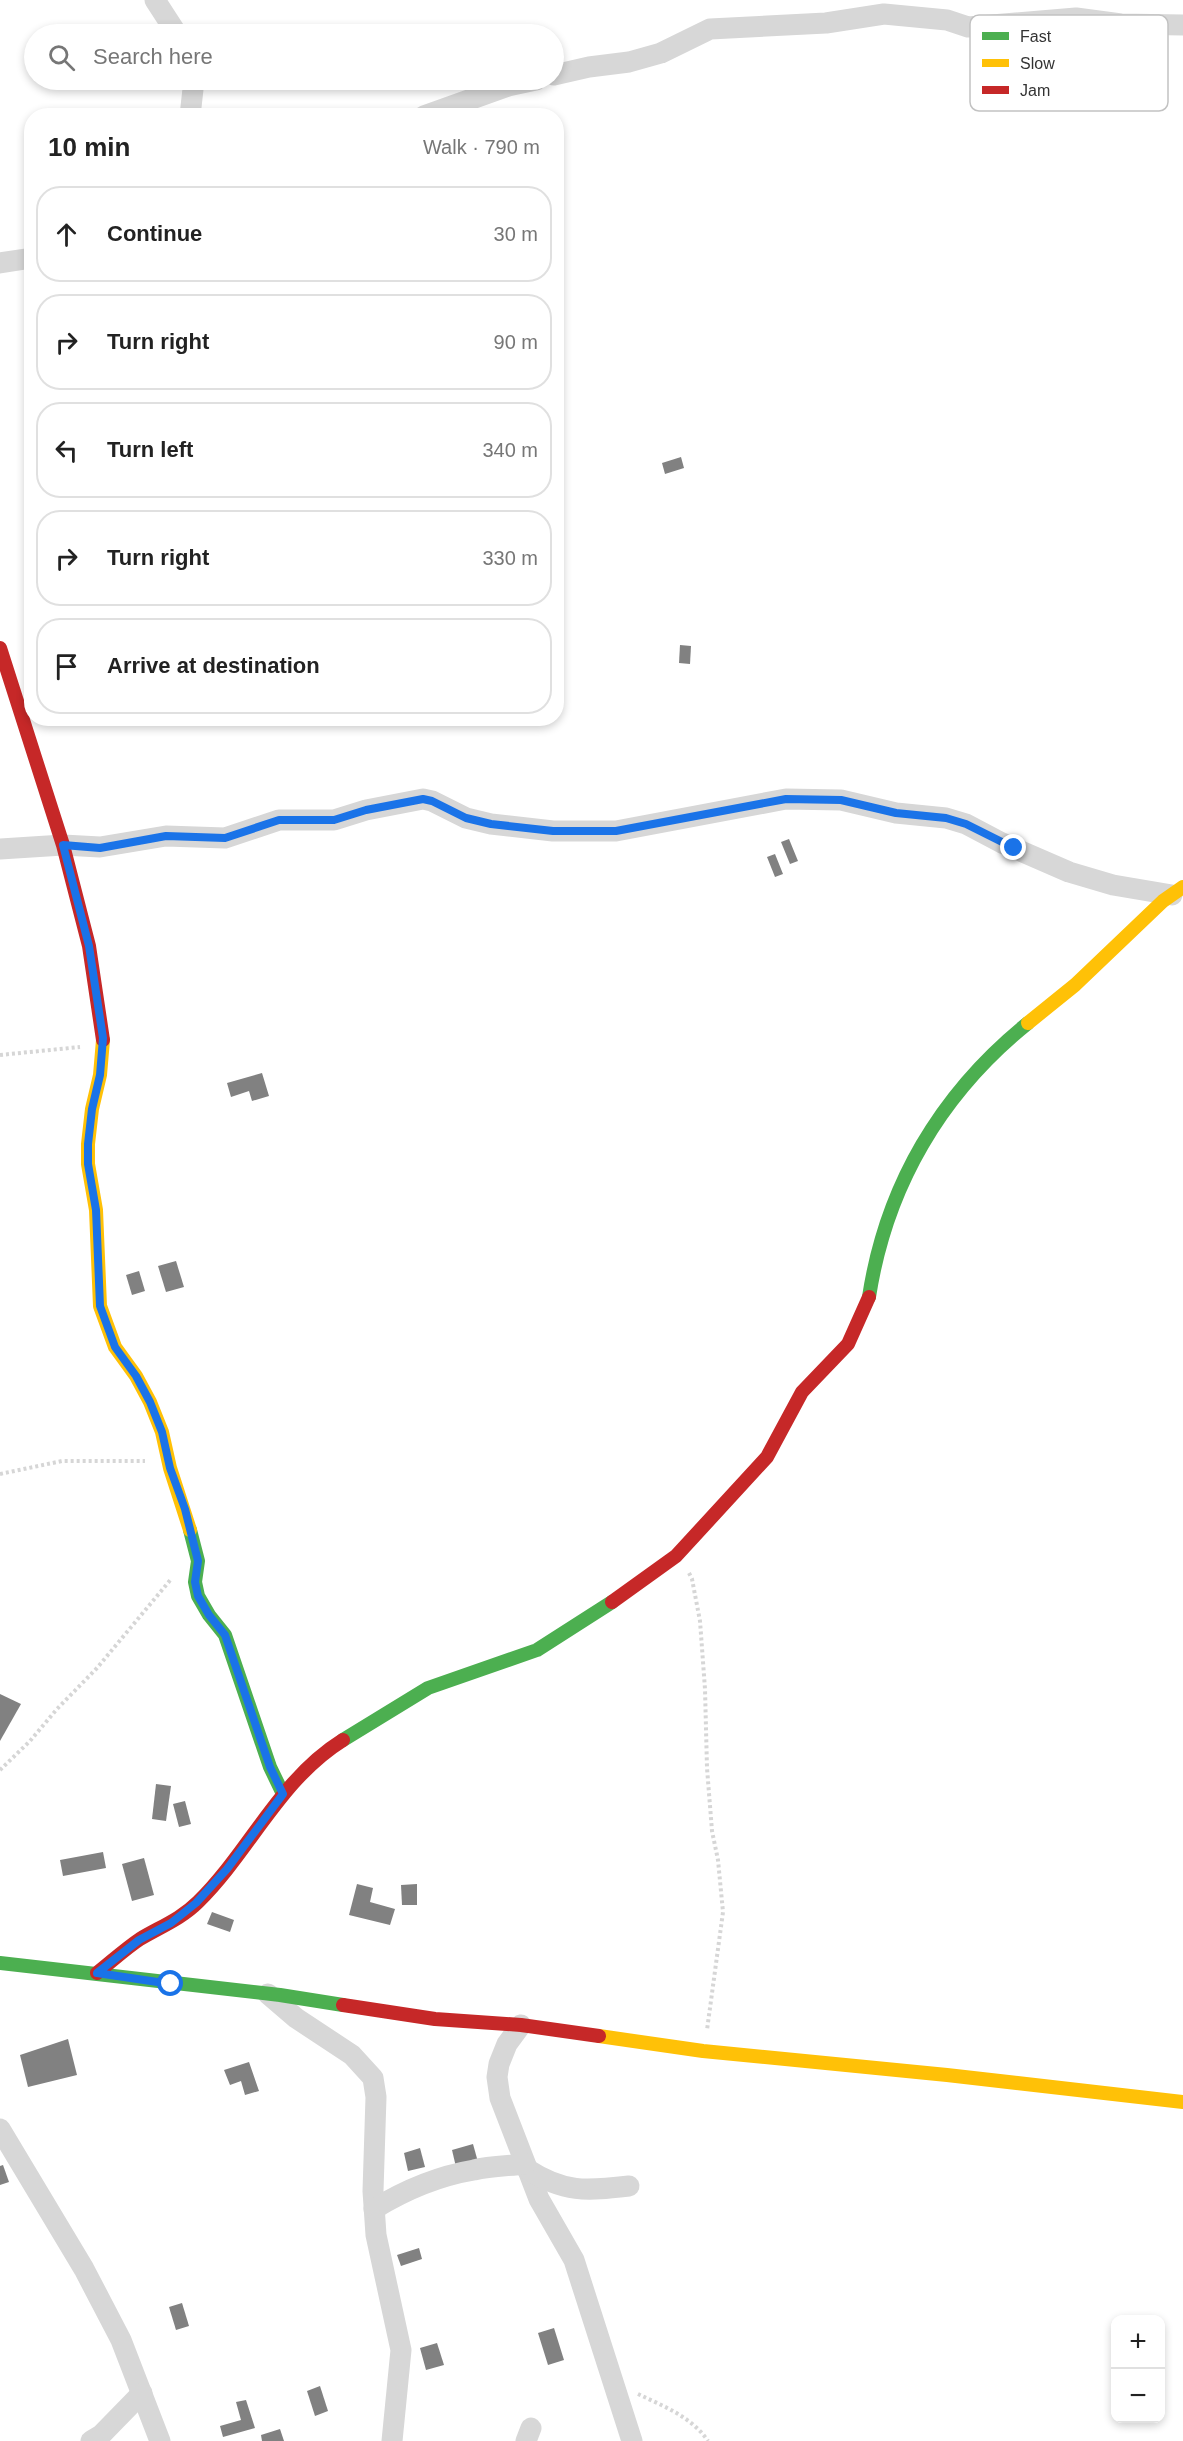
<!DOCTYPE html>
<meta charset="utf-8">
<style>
body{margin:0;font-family:Arial,sans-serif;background:#f2f2f2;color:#222}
.controls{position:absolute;right:18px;bottom:18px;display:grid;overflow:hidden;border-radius:12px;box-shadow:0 3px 9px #0003}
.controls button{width:54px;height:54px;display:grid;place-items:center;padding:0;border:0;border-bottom:2px solid #e0e0e0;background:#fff;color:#222;font:30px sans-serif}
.stop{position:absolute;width:18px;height:18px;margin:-14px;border:4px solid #1a73e8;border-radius:50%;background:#fff}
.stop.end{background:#1a73e8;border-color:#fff;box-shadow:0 2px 6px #0008}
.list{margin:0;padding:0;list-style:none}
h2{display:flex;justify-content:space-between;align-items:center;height:78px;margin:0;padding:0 24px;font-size:26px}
h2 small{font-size:20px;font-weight:400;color:#767676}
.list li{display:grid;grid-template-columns:39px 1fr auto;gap:18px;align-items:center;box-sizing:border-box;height:96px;margin:0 12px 12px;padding:0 12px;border:2px solid #e0e0e0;border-radius:24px}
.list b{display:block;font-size:22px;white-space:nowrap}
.list em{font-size:20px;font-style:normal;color:#767676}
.icon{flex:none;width:33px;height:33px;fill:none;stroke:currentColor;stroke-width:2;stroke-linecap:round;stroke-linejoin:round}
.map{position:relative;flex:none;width:1183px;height:2441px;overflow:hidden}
.search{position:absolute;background:#fff;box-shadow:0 3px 9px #0003;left:24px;top:24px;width:540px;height:66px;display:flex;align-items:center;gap:15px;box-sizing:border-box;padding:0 21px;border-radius:33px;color:#767676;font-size:22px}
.panel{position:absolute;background:#fff;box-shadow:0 3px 9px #0003;left:24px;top:108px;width:540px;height:618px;border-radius:24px}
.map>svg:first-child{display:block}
</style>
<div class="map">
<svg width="1183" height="2441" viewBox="0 0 1183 2441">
<rect width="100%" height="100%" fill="#fff"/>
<g fill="#818181">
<path d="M681 457 684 468 665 474 662 463Z"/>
<path d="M680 645 691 646 690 664 679 663Z"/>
<path d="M789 839 798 861 790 864 781 842Z"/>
<path d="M775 854 783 874 775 877 767 857Z"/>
<path d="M262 1073 269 1096 252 1101 249 1091 231 1097 227 1083Z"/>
<path d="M176 1261 184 1287 166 1292 158 1266Z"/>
<path d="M139 1271 145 1291 132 1295 126 1275Z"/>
<path d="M0 1694 21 1704 0 1741Z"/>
<path d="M156 1784 171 1786 166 1821 152 1819Z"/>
<path d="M185 1801 191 1824 179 1827 173 1804Z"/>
<path d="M103 1852 106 1868 63 1876 60 1860Z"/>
<path d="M144 1858 154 1895 132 1901 122 1864Z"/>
<path d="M357 1884 373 1888 370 1902 395 1909 390 1925 349 1915Z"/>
<path d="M417 1884V1905H402L401 1885Z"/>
<path d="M212 1912 234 1920 230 1932 207 1924Z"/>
<path d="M68 2039 77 2075 28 2087 20 2055Z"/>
<path d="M249 2062 259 2091 245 2095 241 2081 230 2085 224 2070Z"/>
<path d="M473 2144 478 2162 456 2167 452 2150Z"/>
<path d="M420 2148 425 2167 408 2171 404 2153Z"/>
<path d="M3 2165 9 2182 0 2185V2166Z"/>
<path d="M419 2248 422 2259 401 2266 397 2255Z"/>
<path d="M182 2303 189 2326 176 2330 169 2307Z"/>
<path d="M554 2328 564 2360 548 2365 538 2333Z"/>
<path d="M437 2343 444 2365 426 2370 420 2348Z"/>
<path d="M320 2386 328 2411 315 2416 307 2391Z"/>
<path d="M246 2400 255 2428 223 2437 220 2426 241 2420 236 2402Z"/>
<path d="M280 2429 284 2441H262L261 2435Z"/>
</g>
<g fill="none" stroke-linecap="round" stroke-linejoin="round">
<g stroke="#d6d6d6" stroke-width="4" stroke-dasharray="3 3" stroke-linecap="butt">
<path d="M0 1055 80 1047"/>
<path d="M0 1474 62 1461H145"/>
<path d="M689 1573 692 1579 700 1621 705 1689 707 1768 712 1831 718 1860 723 1912 707 2030"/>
<path d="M0 1770 30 1741 57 1709 97 1668 172 1578"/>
<path d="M638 2394C663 2406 692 2417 708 2441"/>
</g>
<g stroke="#d7d7d7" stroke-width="21">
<path d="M155 0 177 34"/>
<path d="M554 75 589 67 629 62 661 53 710 29 826 23 884 14 947 20 968 27 1076 18 1121 24 1183 25"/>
<path d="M190 116 194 80"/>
<path d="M424 116 508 86 536 80"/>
<path d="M0 263 32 258"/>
<path d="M0 849 63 845 100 847 166 836 225 838 279 820H334L366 810 423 799 432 801 466 818 491 824 553 831H616L786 799 841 800 896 813 946 818 966 824 1002 843 1069 872 1113 885 1172 895"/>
<path d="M268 1994 296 2018 352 2055 373 2078 376 2097 373 2191 376 2235 401 2350 392 2441"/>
<path d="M521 2025 507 2044 499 2064 497 2077 500 2098 539 2199 574 2260 632 2441"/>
<path d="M0 2129 84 2269 121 2340 160 2441"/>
<path d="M527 2169C564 2193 586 2191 629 2186"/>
<path d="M374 2209C405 2190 438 2176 474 2170 490 2166 508 2166 525 2164"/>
<path d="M91 2441 101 2435 142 2393"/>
<path d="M526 2441 531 2428"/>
</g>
<g stroke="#4caf50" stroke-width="14">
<path d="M869 1297C886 1186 941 1093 1028 1023"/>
<path d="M190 1530 198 1561 195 1582 198 1596 209 1615 225 1635 270 1767 283 1794"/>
<path d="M343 1740 428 1688 537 1650 612 1602"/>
<path d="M0 1963 280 1995 343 2005"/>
</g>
<g stroke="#ffc107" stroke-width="14">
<path d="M1028 1023 1075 985 1163 901 1183 887"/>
<path d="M103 1040 100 1075 92 1109 88 1144V1164L96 1210 100 1306 115 1347 136 1376 150 1402 162 1432 170 1468 190 1530"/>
<path d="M599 2036 703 2051 947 2075 1183 2102"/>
</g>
<g stroke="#c62828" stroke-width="14">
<path d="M0 648 63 845 89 946 103 1040"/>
<path d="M612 1602 676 1556 767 1457 802 1392 848 1344 869 1297"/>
<path d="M97 1973C111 1962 125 1949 140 1939 160 1927 181 1919 198 1902 250 1851 279 1780 343 1740"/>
<path d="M343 2005 435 2019 521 2025 599 2036"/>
</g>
</g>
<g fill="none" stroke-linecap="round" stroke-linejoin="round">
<path stroke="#1a73e8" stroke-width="8" d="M171 1984 97 1973 139 1940 171 1923 196 1903 227 1869 283 1794 270 1767 225 1635 209 1615 198 1596 195 1582 198 1561 185 1509 170 1468 162 1432 150 1402 136 1376 115 1347 100 1306 96 1210 88 1164V1144L92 1109 100 1075 103 1038 89 946 63 845 100 848 166 836 225 838 279 820H334L366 810 423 799 432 801 466 818 491 824 553 831H616L786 799 841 800 896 813 946 818 966 824 1014 848"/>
</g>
<rect x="970" y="15" width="198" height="96" rx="9" fill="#fff" stroke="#c2c2c2" stroke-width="1.5"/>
<rect x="982" y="32" width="27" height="8" fill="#4caf50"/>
<rect x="982" y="59" width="27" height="8" fill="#ffc107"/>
<rect x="982" y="86" width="27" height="8" fill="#c62828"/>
<g font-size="16" fill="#333">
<text x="1020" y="42">Fast</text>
<text x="1020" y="69">Slow</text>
<text x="1020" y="96">Jam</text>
</g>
</svg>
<div class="controls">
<button>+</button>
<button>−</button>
</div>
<div class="stop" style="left:171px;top:1984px"></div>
<div class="stop end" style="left:1014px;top:848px"></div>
<div class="search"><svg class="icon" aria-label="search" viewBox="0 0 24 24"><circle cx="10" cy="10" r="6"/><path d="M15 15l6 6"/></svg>Search here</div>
<section class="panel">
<h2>10 min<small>Walk · 790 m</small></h2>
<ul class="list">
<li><svg class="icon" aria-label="ahead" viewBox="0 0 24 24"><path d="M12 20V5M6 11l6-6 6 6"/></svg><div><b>Continue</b></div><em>30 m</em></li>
<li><svg class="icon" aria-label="right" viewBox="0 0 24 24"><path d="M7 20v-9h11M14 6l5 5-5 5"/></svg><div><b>Turn right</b></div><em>90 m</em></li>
<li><svg class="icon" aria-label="left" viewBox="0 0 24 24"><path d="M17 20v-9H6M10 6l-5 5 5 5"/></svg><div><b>Turn left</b></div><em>340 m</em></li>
<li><svg class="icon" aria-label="right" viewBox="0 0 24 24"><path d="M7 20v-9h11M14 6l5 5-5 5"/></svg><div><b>Turn right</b></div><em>330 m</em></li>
<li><svg class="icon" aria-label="arrive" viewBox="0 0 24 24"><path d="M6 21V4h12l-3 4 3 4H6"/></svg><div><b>Arrive at destination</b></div></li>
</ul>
</section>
</div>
